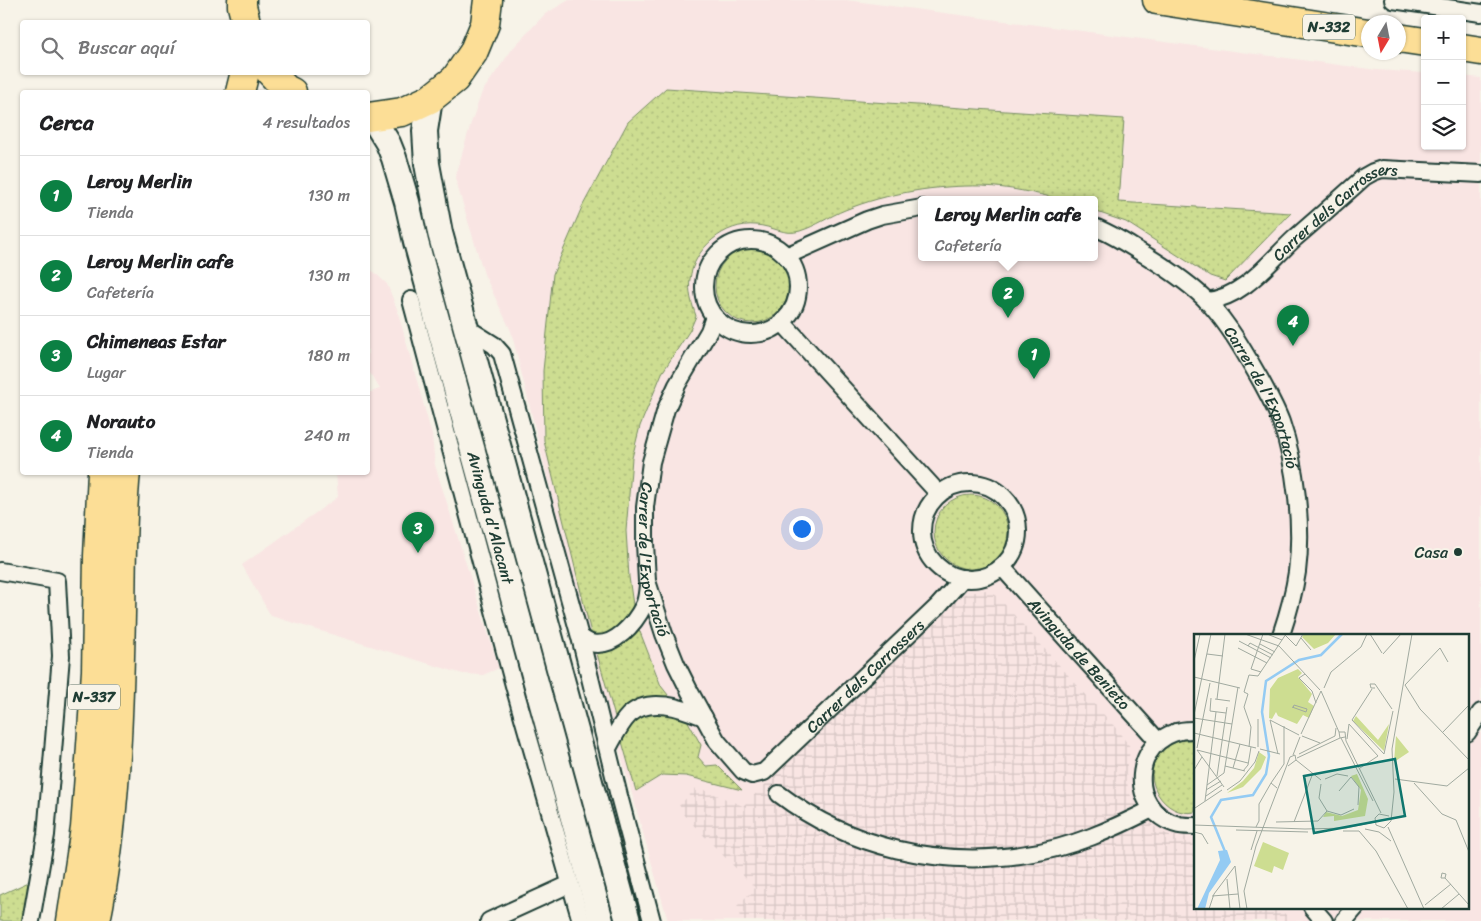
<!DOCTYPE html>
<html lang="es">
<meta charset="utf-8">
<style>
body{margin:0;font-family:Sriracha,sans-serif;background:#f2f2f2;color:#202124}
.controls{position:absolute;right:15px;top:15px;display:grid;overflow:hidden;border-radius:5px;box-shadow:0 1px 4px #0004}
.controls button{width:45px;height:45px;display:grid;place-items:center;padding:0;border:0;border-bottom:1px solid #e0e0e0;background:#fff;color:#202124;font:25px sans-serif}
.compass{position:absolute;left:1361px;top:15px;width:45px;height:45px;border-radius:50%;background:#fff;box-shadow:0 1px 4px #0004;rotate:190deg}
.you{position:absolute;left:801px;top:528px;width:18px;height:18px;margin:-12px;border:4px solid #fff;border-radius:50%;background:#1a73e8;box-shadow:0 0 0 8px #1a73e833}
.badge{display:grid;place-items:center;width:32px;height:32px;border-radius:50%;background:#0b8043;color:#fff;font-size:16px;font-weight:700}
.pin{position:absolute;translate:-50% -41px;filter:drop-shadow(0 1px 2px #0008)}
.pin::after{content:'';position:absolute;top:26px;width:18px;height:15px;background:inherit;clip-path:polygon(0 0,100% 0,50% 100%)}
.popup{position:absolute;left:918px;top:196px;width:180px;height:65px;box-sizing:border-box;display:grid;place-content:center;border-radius:5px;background:#fff;filter:drop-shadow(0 1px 4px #0005);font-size:16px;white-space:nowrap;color:#757577}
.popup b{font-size:19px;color:#202124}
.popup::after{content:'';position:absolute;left:50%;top:100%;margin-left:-10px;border:10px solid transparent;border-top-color:#fff}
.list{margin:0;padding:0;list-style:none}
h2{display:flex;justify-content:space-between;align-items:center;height:65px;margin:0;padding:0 20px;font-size:21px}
h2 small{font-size:16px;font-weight:400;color:#757577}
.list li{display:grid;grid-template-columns:32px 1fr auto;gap:15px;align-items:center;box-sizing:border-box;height:80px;padding:0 20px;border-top:1px solid #e0e0e0}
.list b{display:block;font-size:19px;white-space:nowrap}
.list p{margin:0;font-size:16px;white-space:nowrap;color:#757577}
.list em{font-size:16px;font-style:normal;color:#757577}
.icon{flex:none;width:28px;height:28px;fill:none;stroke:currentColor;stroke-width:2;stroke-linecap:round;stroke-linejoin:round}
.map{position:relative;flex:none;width:1481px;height:921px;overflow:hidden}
.search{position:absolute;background:#fff;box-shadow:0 1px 4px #0004;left:20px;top:20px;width:350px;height:55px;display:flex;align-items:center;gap:12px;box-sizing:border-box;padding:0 18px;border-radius:5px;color:#757577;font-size:19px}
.panel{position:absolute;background:#fff;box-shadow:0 1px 4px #0004;left:20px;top:90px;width:350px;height:385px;border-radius:5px}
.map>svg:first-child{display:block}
</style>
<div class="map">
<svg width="1481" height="921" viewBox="0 0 1481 921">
<defs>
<pattern id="industrial-grid" width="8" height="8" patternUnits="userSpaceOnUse" patternTransform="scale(1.25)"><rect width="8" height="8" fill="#f9e5e3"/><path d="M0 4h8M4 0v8" fill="none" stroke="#d5c5c3"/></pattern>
<pattern id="green-dots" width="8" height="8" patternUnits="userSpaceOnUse" patternTransform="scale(1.25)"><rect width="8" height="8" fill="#cddd91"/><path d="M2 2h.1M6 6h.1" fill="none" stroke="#b0bf7e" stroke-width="1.8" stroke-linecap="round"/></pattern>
</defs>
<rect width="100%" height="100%" fill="#f7f3e8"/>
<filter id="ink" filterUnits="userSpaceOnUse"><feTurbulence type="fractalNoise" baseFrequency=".02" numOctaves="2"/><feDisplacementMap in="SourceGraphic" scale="10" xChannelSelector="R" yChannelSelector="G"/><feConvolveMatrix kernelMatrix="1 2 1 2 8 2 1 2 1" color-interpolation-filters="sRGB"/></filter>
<g filter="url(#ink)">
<g fill="#f9e5e3" fill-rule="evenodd">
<path d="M569 0H846L1377 70 1425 73V146H1462V76L1481 78V921H668L584 624 511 331 484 274 455 178 471 123 482 92 513 48 545 14ZM922 199H1094V257H922ZM1195 635H1467V907H1195Z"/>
<path d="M368 268 374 272 387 284 397 309 432 435 435 465 499 668 483 675 463 674 271 616 242 565 338 497 336 473 368 472V393L380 389 368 370Z"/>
</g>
<path fill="url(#industrial-grid)" d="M986 590 997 596 1114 726 1131 748 1126 769 1128 790 1141 815 1153 826 1166 834 1174 836 1195 837V907H1279L1291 921H741L737 906 755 888 677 808 697 787 743 806 964 594Z"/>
<g fill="url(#green-dots)" stroke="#768d62">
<path d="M666 88 1124 119 1118 202 1291 213 1225 281 1210 276 1126 222 1094 211V199C1084 199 1071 201 1060 199 1034 193 1009 187 982 186 937 185 887 193 845 210 830 216 816 226 800 231 785 236 772 226 756 225 725 222 694 248 690 279 688 292 692 304 696 316L690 330 662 373 640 426 632 458 626 531 629 577 635 619 661 686 686 718 701 745 698 757 706 766 717 765 742 790 686 776 662 775 636 791 590 629 544 441 543 371 553 274 582 207 628 122Z"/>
<circle cx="752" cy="286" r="37"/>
<circle cx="971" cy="532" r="37"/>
<path d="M1182 740H1195V812C1164 818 1140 779 1159 754 1165 747 1173 743 1182 740Z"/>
<path d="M31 881 24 921H0V895Z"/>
</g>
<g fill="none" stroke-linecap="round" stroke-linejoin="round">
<g stroke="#1f3d34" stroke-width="20">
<g id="minor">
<path d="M1393 0 1481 13"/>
<path id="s1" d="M1094 227C1113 234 1130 246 1147 256 1168 269 1192 285 1208 302 1230 326 1245 353 1261 381 1268 394 1276 408 1281 422 1296 465 1303 527 1297 572 1294 593 1288 614 1281 635"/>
<circle cx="751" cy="287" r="47"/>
<path d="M786 256 867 220 882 215 922 208"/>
<path d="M411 300 516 693 581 921"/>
<path id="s2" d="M1207 301C1244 297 1269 262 1295 238 1318 218 1341 198 1364 177L1373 172 1382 169 1481 174"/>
<path id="s3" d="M714 317 709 331 677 385 666 409 651 462 645 507V543L647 581 664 634 676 664 690 692 717 741 743 771 752 775 764 772 938 606 963 578"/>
<path d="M783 323 939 494"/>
<path d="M467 328 494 345 502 354 580 637 619 796 652 921"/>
<circle cx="970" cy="531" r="48"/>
<path id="s4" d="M1002 567 1158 741"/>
<path d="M0 571 57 581 61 656 46 835 31 921"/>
<path d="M580 637C584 639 587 642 591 643 614 649 635 623 644 605 647 599 647 592 648 586"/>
<path d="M1195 730C1133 727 1122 811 1179 825 1184 826 1190 826 1195 826"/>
<path d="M1467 733 1481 712"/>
<path d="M608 748C614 737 620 724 629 715 649 696 682 708 704 717"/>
<path d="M779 794C850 848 940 868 1027 854 1071 848 1113 829 1152 809"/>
<path d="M1312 907 1324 921"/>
<path d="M489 921 570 884"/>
<path d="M1344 921 1356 907"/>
</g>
</g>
<g stroke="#1f3d34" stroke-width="28">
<g id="secondary">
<path d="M430 99 425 131 427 164 440 233 628 921"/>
<path id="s5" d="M372 117 388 143 394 158 407 202 416 242 601 921"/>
</g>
</g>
<g stroke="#1f3d34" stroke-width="31">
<g id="trunk">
<path d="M242 0V6L246 22"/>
<path d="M1157 0 1368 33"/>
<path d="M1398 38 1425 42"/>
<path d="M1462 48 1481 51"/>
<path d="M270 72 286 89 292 92"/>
<path d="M240 92 245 72"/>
<path d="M368 117 402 112 430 99 455 79 473 53 485 24 488 0"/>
<path d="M71 921 85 828 89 775 96 671 98 556 102 472"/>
<path d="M96 921C116 822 119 714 121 614 122 567 121 519 126 472"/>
</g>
</g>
<use href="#minor" stroke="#f7f3e8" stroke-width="16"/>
<use href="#secondary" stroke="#f7f3e8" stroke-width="24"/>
<use href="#trunk" stroke="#fcde96" stroke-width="28"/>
</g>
</g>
<circle fill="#1f3d34" stroke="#f7f3e8" stroke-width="2" cx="1458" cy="552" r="5"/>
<g text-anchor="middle" stroke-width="4" stroke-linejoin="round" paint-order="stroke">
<g fill="#f7f3e8" stroke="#60746a" stroke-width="1">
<rect x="1303" y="14.5" width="52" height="25" rx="4"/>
<rect x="68" y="684.5" width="52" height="25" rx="4"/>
</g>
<g font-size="15" font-weight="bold" fill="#1f3d34">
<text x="1329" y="32">N-332</text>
<text x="94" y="702">N-337</text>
</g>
<g font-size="16" fill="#1f3d34" stroke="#f7f3e8">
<text dy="6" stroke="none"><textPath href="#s2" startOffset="160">Carrer dels Carrossers</textPath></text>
<text dy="6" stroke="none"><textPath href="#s1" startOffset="248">Carrer de l'Exportació</textPath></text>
<text dy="6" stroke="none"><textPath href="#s5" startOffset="419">Avinguda d'Alacant</textPath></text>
<text dy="6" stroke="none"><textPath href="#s3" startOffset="258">Carrer de l'Exportació</textPath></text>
<text dy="6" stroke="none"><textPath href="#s4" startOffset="116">Avinguda de Benieto</textPath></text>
<text dy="6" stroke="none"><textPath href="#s3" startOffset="655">Carrer dels Carrossers</textPath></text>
</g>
<g font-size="16" fill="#1f3d34" stroke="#f7f3e8" text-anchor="end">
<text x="1448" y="558">Casa</text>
</g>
</g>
<g transform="translate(1194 634)">
<rect width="275" height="275" fill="#f7f3e8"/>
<path d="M104 35 108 39 104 43 118 60 114 68 120 72 115 84 109 81 103 90 84 82 82 78 78 85 75 84 76 55 84 44ZM162 82 184 106 195 90 190 117 159 87ZM202 102 215 118 200 128ZM65 118 72 123 67 135 49 153 33 159 49 147 60 134ZM163 140 174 165 171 182 140 187V182L129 183 132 178 148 182 164 176 167 156 157 142Z" fill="#cddd91"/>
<path d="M69 208 95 219 89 236 80 232 78 239 60 232Z" fill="#cddd91"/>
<path d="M110 0H142L134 9 120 15 108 3Z" fill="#cddd91"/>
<path d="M33 216 37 228 15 259 11 275H3L26 226 24 217Z" fill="#94cbf3"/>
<path fill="none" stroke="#94cbf3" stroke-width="2.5" d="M32 220 17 183 27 166 59 161 72 140 75 122 68 78 72 47 105 26 127 21 148 0"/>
<path fill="none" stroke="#a1aaa0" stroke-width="1" d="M51 0 85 12 126 56M73 0 88 6M176 0 188 19M91 1 102 12 109 0M107 4 117 16M45 7 77 24M66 10 81 18M54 12 56 9 79 21M44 14 73 29M13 20 29 22M189 20 207 0M0 27 6 0M67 38 57 35 69 0M111 40 105 44 118 57 122 69M0 43 46 54M211 51 226 75 275 126M211 51 246 14 254 28M130 54 137 38 167 13 173 0M181 54H177L176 50H181L198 75M127 57 145 98M50 58 55 41 64 42 92 0M50 58 54 60 50 73 57 93 55 113M17 64 16 77 32 79M21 65 36 67M23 65 31 0M98 73 112 78 113 75M99 74 100 71 113 75M0 81 17 0M0 84 38 90M64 85V113M76 86 84 120M76 86 105 101M158 86 190 120 199 77M158 86 178 55M155 90 184 122 166 134M249 98 275 71M0 99 62 114M107 100 127 57M108 102 126 109M151 103 146 104 145 98H151L152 107 187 179M147 104 179 167M153 105 155 90M3 114 16 49M66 115 86 120M3 116 54 129M3 116 30 153M105 120 141 102 142 94M99 121 106 103M103 124 146 104M102 126 127 146M31 132 51 137M39 134 46 110M0 136 8 123M49 137 54 131 57 113M23 142 33 73M131 145 143 140 154 142M201 145 253 152 275 134M220 149 248 180 262 186 275 218M127 150 125 164 133 177 147 181 160 175M13 151 30 139 44 53M83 154 77 149 90 130V92M12 156 27 147M33 156 46 147 61 128 65 117M145 157 157 143 165 153 164 171M12 162 28 151M11 167 22 78M1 174 28 156M195 182 185 180 181 184 182 191 190 194 197 187 200 158 198 115 218 0M82 188 124 187 133 177M100 188 119 139M0 191 111 195 152 194 181 188M62 193 65 187V170L77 149M194 193 230 275M171 195 185 198 197 207M42 196 114 198M149 197H165L182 217 214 275M0 198 8 200 14 210M57 216 63 197M251 244 252 240 248 239 247 244H251L275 271M33 245 36 275M18 262 44 260M231 271 257 250M15 275 20 260 41 232 46 275M53 275 50 257 62 212 96 123 101 121 102 126 94 132M247 275 265 260"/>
<path fill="#0f766e" fill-opacity="0.15" stroke="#0f766e" stroke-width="2.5" d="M201 125 211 182 120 199 110 142Z"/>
<rect width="275" height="275" fill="none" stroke="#1f3d34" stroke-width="2.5"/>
</g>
</svg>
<div class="controls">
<button>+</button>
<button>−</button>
<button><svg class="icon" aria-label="layers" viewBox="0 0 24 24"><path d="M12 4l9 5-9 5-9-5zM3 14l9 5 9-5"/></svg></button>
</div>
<svg class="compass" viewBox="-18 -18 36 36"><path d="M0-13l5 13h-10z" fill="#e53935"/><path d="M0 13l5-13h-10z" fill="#757577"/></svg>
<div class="you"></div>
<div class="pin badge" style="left:1034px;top:379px">1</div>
<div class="pin badge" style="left:1008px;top:318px">2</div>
<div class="popup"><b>Leroy Merlin cafe</b>Cafetería</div>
<div class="pin badge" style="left:418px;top:553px">3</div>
<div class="pin badge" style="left:1293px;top:346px">4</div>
<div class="search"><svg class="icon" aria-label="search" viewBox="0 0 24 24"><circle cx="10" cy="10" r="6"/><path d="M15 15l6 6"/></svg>Buscar aquí</div>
<section class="panel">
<h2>Cerca<small>4 resultados</small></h2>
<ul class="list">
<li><span class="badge">1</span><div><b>Leroy Merlin</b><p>Tienda</p></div><em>130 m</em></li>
<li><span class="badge">2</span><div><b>Leroy Merlin cafe</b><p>Cafetería</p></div><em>130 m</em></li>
<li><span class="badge">3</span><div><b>Chimeneas Estar</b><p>Lugar</p></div><em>180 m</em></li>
<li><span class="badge">4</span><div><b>Norauto</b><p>Tienda</p></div><em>240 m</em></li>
</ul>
</section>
</div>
